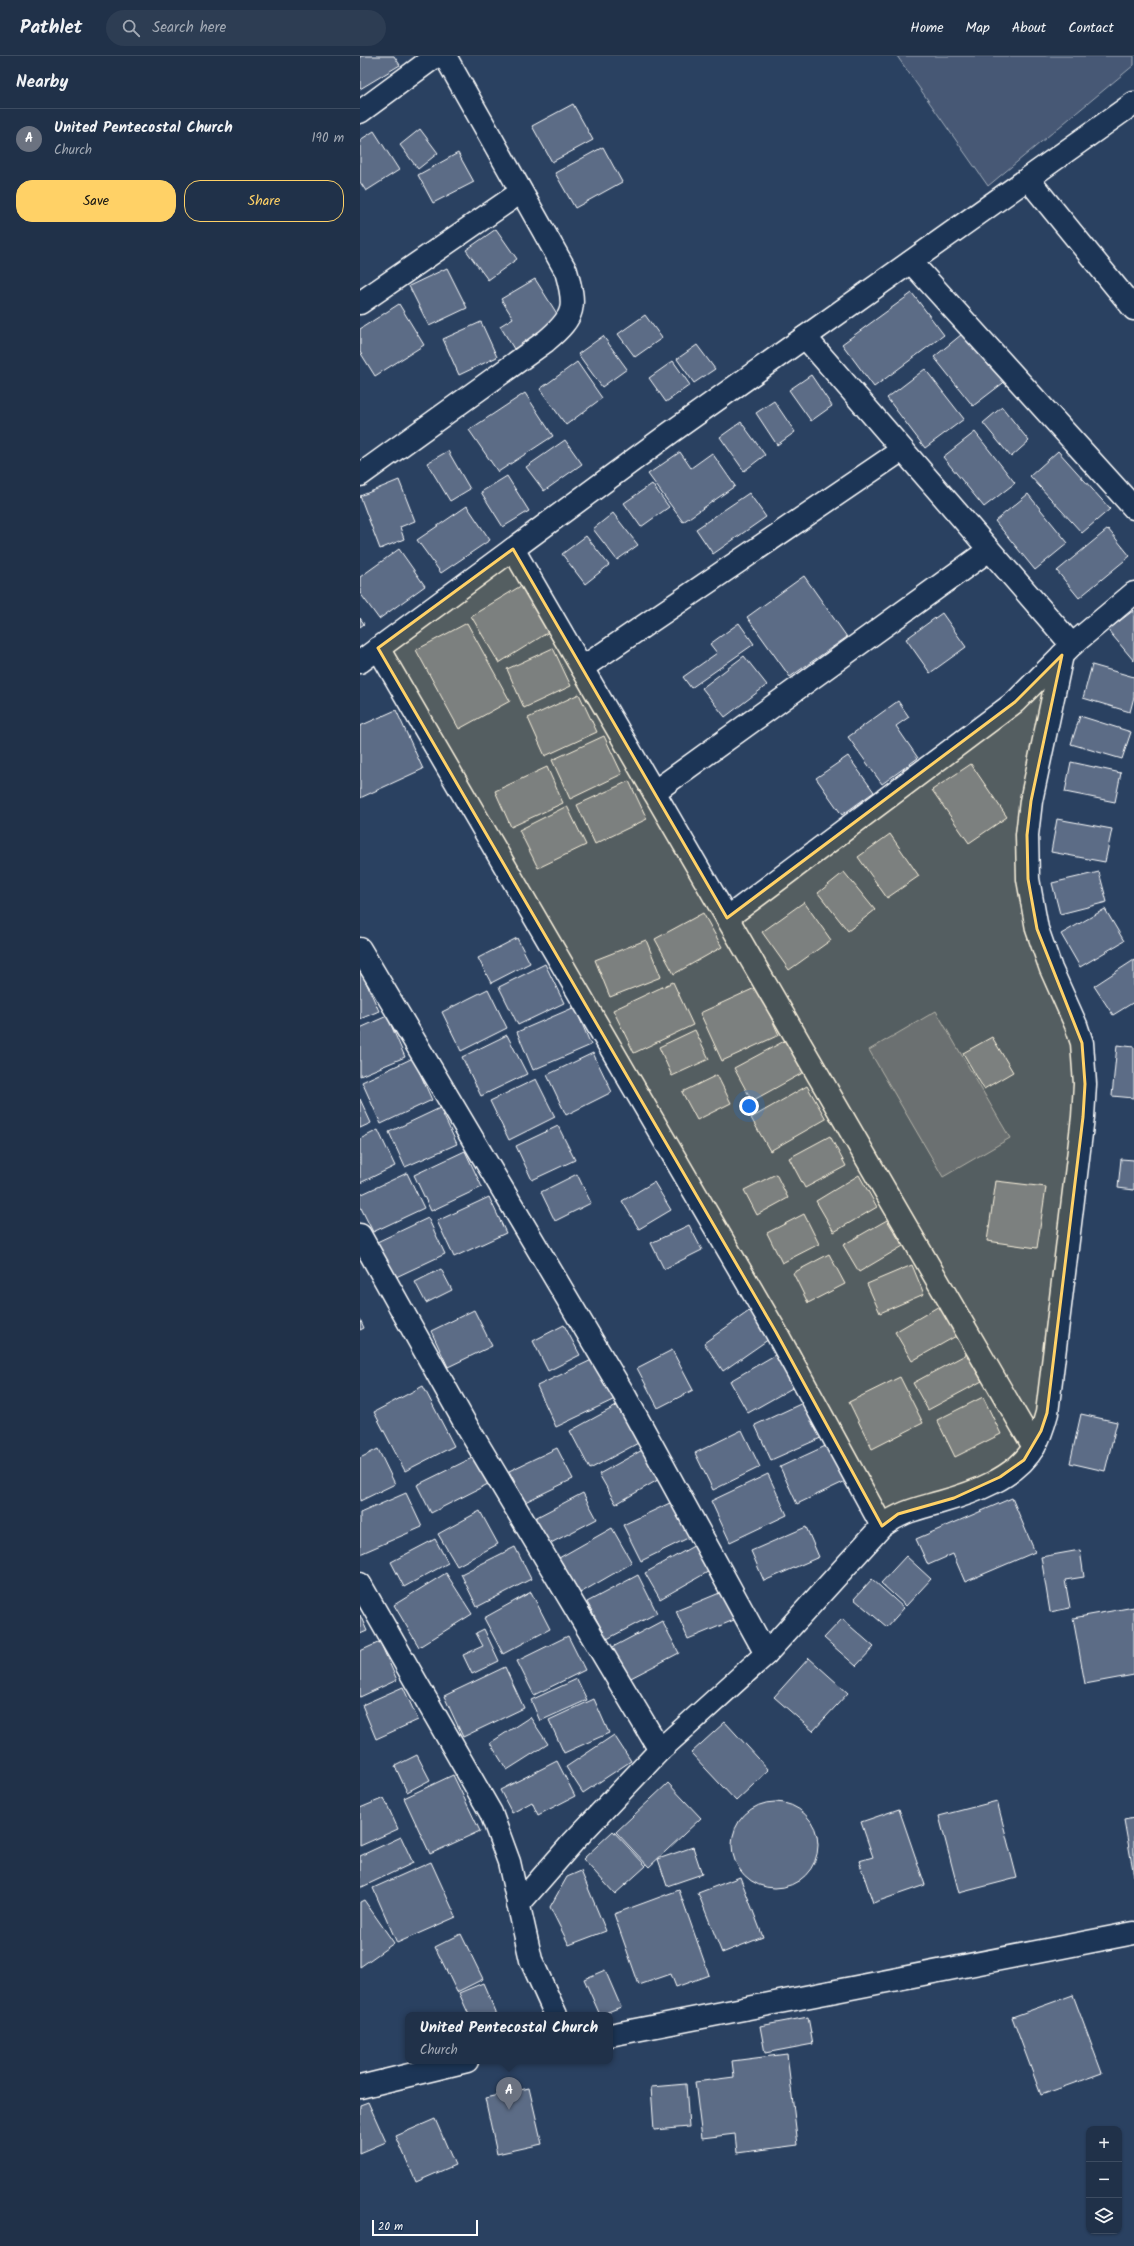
<!DOCTYPE html>
<meta charset="utf-8">
<style>
body{margin:0;font-family:Kalam,sans-serif;background:#2d3d53;color:#f1f3f6}
.controls{position:absolute;right:12px;bottom:12px;display:grid;overflow:hidden;border-radius:8px;box-shadow:0 1px 3px #0004}
.controls button{width:36px;height:36px;display:grid;place-items:center;padding:0;border:0;border-bottom:1px solid #3d4c61;background:#203149;color:#f1f3f6;font:20px sans-serif}
.scale{position:absolute;left:12px;bottom:10px;width:106px;box-sizing:border-box;padding-left:4px;border:2px solid #fff;border-top:0;font-size:11px;line-height:14px;white-space:nowrap;color:#fff;-webkit-text-stroke:3px #1d3557;paint-order:stroke}
.you{position:absolute;left:389px;top:1050px;width:14px;height:14px;margin:-10px;border:3px solid #fff;border-radius:50%;background:#1a73e8;box-shadow:0 0 0 6px #1a73e833}
.badge{display:grid;place-items:center;width:26px;height:26px;border-radius:50%;background:#ffd166;color:#fff;font-size:13px;font-weight:700}
.pin{position:absolute;translate:-50% -33px;filter:drop-shadow(0 1px 2px #0008)}
.pin::after{content:'';position:absolute;top:21px;width:14px;height:12px;background:inherit;clip-path:polygon(0 0,100% 0,50% 100%)}
.popup{position:absolute;left:45px;top:1956px;width:208px;height:52px;box-sizing:border-box;display:grid;place-content:center;border-radius:8px;background:#203149;filter:drop-shadow(0 1px 3px #0005);font-size:13px;white-space:nowrap;color:#a2a9b4}
.popup b{font-size:15px;color:#f1f3f6}
.popup::after{content:'';position:absolute;left:50%;top:100%;margin-left:-8px;border:8px solid transparent;border-top-color:#203149}
.list{margin:0;padding:0;list-style:none}
h2{display:flex;justify-content:space-between;align-items:center;height:52px;margin:0;padding:0 16px;font-size:17px}
h2 small{font-size:13px;font-weight:400;color:#a2a9b4}
.list li{display:grid;grid-template-columns:26px 1fr auto;gap:12px;align-items:center;box-sizing:border-box;height:60px;padding:0 16px;border-top:1px solid #3d4c61}
.list b{display:block;font-size:15px;white-space:nowrap}
.list p{margin:0;font-size:13px;white-space:nowrap;color:#a2a9b4}
.list em{font-size:13px;font-style:normal;color:#a2a9b4}
.actions{display:flex;gap:8px;padding:12px 16px}
.actions a{flex:1;padding:9px 0;border:1px solid #ffd166;border-radius:16px;text-align:center;font-size:14px;color:#ffd166}
.actions .main{background:#ffd166;color:#111}
.icon{flex:none;width:22px;height:22px;fill:none;stroke:currentColor;stroke-width:2;stroke-linecap:round;stroke-linejoin:round}
.map{position:relative;flex:none;width:774px;height:2190px;overflow:hidden}
header{display:flex;align-items:center;gap:24px;box-sizing:border-box;height:56px;padding:0 20px;background:#203149;border-bottom:1px solid #3d4c61}
header strong{font-size:19px}
nav{display:flex;gap:22px;margin-inline-start:auto;font-size:14px}
.search{width:280px;height:36px;background:#2d3d53;display:flex;align-items:center;gap:10px;box-sizing:border-box;padding:0 14px;border-radius:22px;color:#a2a9b4;font-size:15px}
main{display:flex}
aside{flex:1;background:#203149}
.map>svg:first-child{display:block}
</style>
<header>
<strong>Pathlet</strong>
<div class="search"><svg class="icon" aria-label="search" viewBox="0 0 24 24"><circle cx="10" cy="10" r="6"/><path d="M15 15l6 6"/></svg>Search here</div>
<nav><a>Home</a><a>Map</a><a>About</a><a>Contact</a></nav>
</header>
<main>
<aside>
<h2>Nearby<small></small></h2>
<ul class="list">
<li><span class="badge" style="background:#6b7280">A</span><div><b>United Pentecostal Church</b><p>Church</p></div><em>190 m</em></li>
</ul>
<div class="actions"><a class="main">Save</a><a>Share</a></div>
</aside>
<div class="map">
<svg width="774" height="2190" viewBox="0 0 774 2190">
<rect width="100%" height="100%" fill="#2a4161"/>
<filter id="ink" filterUnits="userSpaceOnUse"><feTurbulence type="fractalNoise" baseFrequency=".025" numOctaves="2"/><feDisplacementMap in="SourceGraphic" scale="8" xChannelSelector="R" yChannelSelector="G"/><feConvolveMatrix kernelMatrix="1 2 1 2 8 2 1 2 1" color-interpolation-filters="sRGB"/></filter>
<g filter="url(#ink)">
<g fill="#465975" stroke="#a2acba">
<path d="M537 0H774V9L628 130Z"/>
<path d="M576 955 650 1082 583 1121 509 994Z"/>
</g>
<g fill="#5b6c86" stroke="#fff">
<path d="M0 0H34L40 9 0 33Z"/>
<path d="M213 48 233 84 192 106 172 70Z"/>
<path d="M60 73 78 97 58 113 40 89Z"/>
<path d="M14 75 39 114 6 135 0 126V84Z"/>
<path d="M243 91 262 126 215 152 195 117Z"/>
<path d="M98 97 114 126 73 147 58 119Z"/>
<path d="M136 173 157 203 128 224 106 194Z"/>
<path d="M87 212 107 252 69 270 49 230Z"/>
<path d="M175 223 201 264 154 293 140 270 153 262 141 243Z"/>
<path d="M552 237 584 279 514 331 482 288Z"/>
<path d="M39 248 64 289 15 320 0 296V273Z"/>
<path d="M285 259 302 282 275 301 258 278Z"/>
<path d="M121 266 137 301 99 319 83 283Z"/>
<path d="M607 274 647 324 613 350 574 301Z"/>
<path d="M243 280 267 313 242 331 218 298Z"/>
<path d="M337 289 355 313 334 327 317 303Z"/>
<path d="M313 305 330 329 306 346 289 322Z"/>
<path d="M217 306 242 342 206 369 180 333Z"/>
<path d="M565 313 604 363 565 392 527 342Z"/>
<path d="M451 319 472 350 451 365 429 334Z"/>
<path d="M165 337 193 380 138 416 109 374Z"/>
<path d="M414 345 435 376 417 389 396 357Z"/>
<path d="M642 351 669 385 651 401 623 367Z"/>
<path d="M381 366 405 399 384 415 360 381Z"/>
<path d="M615 376 655 427 624 451 583 401Z"/>
<path d="M205 384 222 408 184 435 166 411Z"/>
<path d="M88 395 110 433 90 445 67 407Z"/>
<path d="M698 395 750 453 722 477 670 420Z"/>
<path d="M320 396 331 412 352 397 375 430 323 466 288 418Z"/>
<path d="M147 420 169 455 143 471 121 436Z"/>
<path d="M39 424 55 465 40 471 44 483 20 493 0 440Z"/>
<path d="M292 428 309 451 281 471 264 447Z"/>
<path d="M389 437 406 461 353 498 336 473Z"/>
<path d="M668 438 708 487 675 514 635 465Z"/>
<path d="M107 450 130 484 81 517 57 484Z"/>
<path d="M253 457 278 489 257 504 233 473Z"/>
<path d="M748 473 770 500 719 542 697 515Z"/>
<path d="M226 480 249 509 225 528 202 498Z"/>
<path d="M39 493 65 530 19 563 0 537V521Z"/>
<path d="M444 520 487 581 430 621 387 561Z"/>
<path d="M164 528 192 574 139 607 111 560Z"/>
<path d="M774 554V605L748 574Z"/>
<path d="M582 557 606 591 570 617 546 583Z"/>
<path d="M0 562 4 568 0 571Z"/>
<path d="M107 567 150 645 99 673 56 594Z"/>
<path d="M379 567 394 588 331 632 323 621 357 597 350 588Z"/>
<path d="M193 592 211 630 164 652 147 613Z"/>
<path d="M384 600 407 629 365 661 342 632Z"/>
<path d="M732 609 774 621V641L770 656 723 642Z"/>
<path d="M219 638 237 676 185 700 168 662Z"/>
<path d="M538 645 549 661 536 670 558 702 522 728 488 681Z"/>
<path d="M36 654 63 713 0 742V670Z"/>
<path d="M720 660 771 676 762 703 711 688Z"/>
<path d="M244 680 262 718 210 743 192 704Z"/>
<path d="M488 700 514 736 482 759 456 722Z"/>
<path d="M711 706 761 717 755 746 705 736Z"/>
<path d="M611 708 647 761 609 787 572 734Z"/>
<path d="M187 711 203 747 151 771 135 735Z"/>
<path d="M269 725 287 763 235 788 217 749Z"/>
<path d="M207 750 226 789 178 812 159 774Z"/>
<path d="M697 763 752 773 745 806 691 796Z"/>
<path d="M530 778 559 820 527 842 498 801Z"/>
<path d="M484 816 515 854 488 875 458 837Z"/>
<path d="M739 816 747 846 700 858 692 827Z"/>
<path d="M444 846 471 884 429 914 402 876Z"/>
<path d="M745 853 764 885 720 911 701 878Z"/>
<path d="M343 857 362 891 314 918 295 883Z"/>
<path d="M157 882 170 907 131 927 118 902Z"/>
<path d="M286 884 301 921 250 941 235 904Z"/>
<path d="M774 904V946L753 959 734 930Z"/>
<path d="M185 908 204 947 158 969 139 931Z"/>
<path d="M0 913 19 955 0 963Z"/>
<path d="M313 926 333 969 274 997 253 954Z"/>
<path d="M397 931 419 979 362 1005 340 957Z"/>
<path d="M128 933 147 972 101 995 82 956Z"/>
<path d="M215 951 231 989 173 1014 157 976Z"/>
<path d="M27 960 45 1001 0 1020V972Z"/>
<path d="M335 974 349 1003 312 1020 299 991Z"/>
<path d="M147 979 167 1018 121 1040 102 1001Z"/>
<path d="M632 981 653 1016 624 1033 603 997Z"/>
<path d="M430 982 448 1014 392 1045 374 1012Z"/>
<path d="M757 989 774 991V1042L752 1040Z"/>
<path d="M233 997 252 1036 206 1059 187 1019Z"/>
<path d="M53 1002 72 1044 21 1068 2 1026Z"/>
<path d="M357 1019 371 1047 337 1064 322 1036Z"/>
<path d="M176 1023 195 1061 149 1084 130 1045Z"/>
<path d="M447 1030 466 1063 410 1095 391 1062Z"/>
<path d="M0 1043 11 1067 0 1072Z"/>
<path d="M80 1052 97 1088 45 1111 29 1076Z"/>
<path d="M198 1070 215 1104 172 1124 156 1090Z"/>
<path d="M18 1074 35 1110 0 1127V1083Z"/>
<path d="M470 1080 486 1110 445 1132 429 1102Z"/>
<path d="M105 1095 122 1131 71 1155 54 1119Z"/>
<path d="M761 1103 774 1104V1134L758 1132Z"/>
<path d="M47 1117 64 1152 13 1176 0 1150V1139Z"/>
<path d="M217 1118 231 1147 195 1165 181 1136Z"/>
<path d="M416 1118 428 1142 397 1159 384 1134Z"/>
<path d="M499 1119 517 1151 474 1176 456 1145Z"/>
<path d="M636 1125 686 1131 677 1192 627 1185Z"/>
<path d="M294 1126 311 1154 279 1173 262 1145Z"/>
<path d="M129 1141 146 1177 94 1201 77 1165Z"/>
<path d="M444 1158 459 1188 422 1207 407 1177Z"/>
<path d="M68 1162 85 1198 34 1222 17 1186Z"/>
<path d="M527 1164 543 1190 499 1216 483 1189Z"/>
<path d="M329 1169 342 1194 304 1213 291 1187Z"/>
<path d="M469 1198 485 1228 448 1247 433 1217Z"/>
<path d="M552 1209 564 1238 520 1257 507 1228Z"/>
<path d="M81 1213 92 1234 66 1247 55 1226Z"/>
<path d="M581 1249 598 1279 552 1305 535 1276Z"/>
<path d="M392 1253 412 1281 363 1315 344 1287Z"/>
<path d="M114 1254 132 1290 88 1311 71 1275Z"/>
<path d="M0 1263 4 1272 0 1274Z"/>
<path d="M204 1269 220 1299 188 1315 173 1285Z"/>
<path d="M312 1294 333 1334 298 1352 277 1312Z"/>
<path d="M607 1298 622 1325 568 1354 553 1327Z"/>
<path d="M415 1299 434 1331 388 1357 370 1325Z"/>
<path d="M238 1301 257 1342 196 1371 177 1330Z"/>
<path d="M540 1321 563 1367 512 1393 489 1346Z"/>
<path d="M63 1330 94 1390 45 1415 14 1356Z"/>
<path d="M623 1341 641 1378 595 1401 577 1364Z"/>
<path d="M447 1345 463 1381 411 1404 395 1369Z"/>
<path d="M262 1347 282 1385 230 1413 210 1375Z"/>
<path d="M721 1358 757 1366 745 1415 710 1407Z"/>
<path d="M382 1374 400 1411 353 1434 335 1397Z"/>
<path d="M472 1387 490 1423 437 1448 420 1411Z"/>
<path d="M197 1392 213 1423 165 1446 149 1415Z"/>
<path d="M286 1392 303 1421 256 1448 239 1418Z"/>
<path d="M18 1393 35 1428 0 1445V1402Z"/>
<path d="M116 1400 130 1427 71 1457 57 1429Z"/>
<path d="M408 1418 427 1459 370 1486 351 1445Z"/>
<path d="M46 1437 62 1471 0 1498V1457Z"/>
<path d="M223 1437 237 1463 187 1489 173 1463Z"/>
<path d="M652 1442 675 1496 605 1526 593 1498 568 1509 556 1483Z"/>
<path d="M312 1446 330 1481 281 1505 263 1469Z"/>
<path d="M120 1455 138 1488 97 1510 78 1478Z"/>
<path d="M446 1471 459 1501 404 1525 391 1495Z"/>
<path d="M252 1472 272 1507 220 1537 199 1502Z"/>
<path d="M75 1483 88 1507 44 1531 31 1506Z"/>
<path d="M339 1487 353 1513 300 1543 285 1517Z"/>
<path d="M155 1491 171 1523 117 1551 101 1518Z"/>
<path d="M720 1494 724 1521 705 1524 710 1552 690 1556 681 1501Z"/>
<path d="M546 1500 571 1523 546 1550 521 1527Z"/>
<path d="M86 1517 112 1558 59 1591 34 1549Z"/>
<path d="M278 1519 297 1557 247 1583 227 1546Z"/>
<path d="M512 1523 544 1552 527 1571 494 1543Z"/>
<path d="M171 1536 190 1573 143 1598 124 1562Z"/>
<path d="M362 1536 374 1564 328 1583 316 1555Z"/>
<path d="M774 1551V1619L725 1628 713 1562Z"/>
<path d="M0 1559 7 1575 0 1578Z"/>
<path d="M482 1563 514 1591 496 1610 464 1582Z"/>
<path d="M302 1565 319 1597 265 1625 249 1593Z"/>
<path d="M124 1573 139 1605 112 1618 103 1599 123 1590 116 1577Z"/>
<path d="M208 1580 225 1614 174 1639 157 1605Z"/>
<path d="M20 1586 37 1624 0 1641V1595Z"/>
<path d="M449 1602 488 1637 453 1675 414 1641Z"/>
<path d="M145 1611 164 1652 103 1681 84 1640Z"/>
<path d="M217 1623 227 1644 180 1665 171 1644Z"/>
<path d="M43 1631 58 1664 16 1683 2 1649Z"/>
<path d="M234 1643 249 1677 204 1697 189 1664Z"/>
<path d="M170 1661 188 1688 147 1714 130 1687Z"/>
<path d="M365 1666 409 1714 376 1745 331 1697Z"/>
<path d="M254 1679 271 1705 223 1737 206 1711Z"/>
<path d="M57 1699 70 1724 47 1736 35 1710Z"/>
<path d="M197 1705 215 1740 178 1759 172 1746 152 1757 140 1734Z"/>
<path d="M93 1719 120 1775 70 1798 44 1742Z"/>
<path d="M308 1727 341 1762 289 1811 256 1776Z"/>
<path d="M24 1742 38 1773 0 1790V1752Z"/>
<path d="M637 1745 657 1822 599 1837 579 1760Z"/>
<circle cx="415" cy="1789" r="43"/>
<path d="M539 1753 565 1829 513 1847 499 1805 513 1801 501 1766Z"/>
<path d="M774 1762V1820L764 1764Z"/>
<path d="M253 1775 286 1810 255 1838 223 1803Z"/>
<path d="M41 1781 53 1807 0 1832V1800Z"/>
<path d="M333 1791 342 1818 307 1830 298 1803Z"/>
<path d="M71 1806 96 1861 37 1887 13 1832Z"/>
<path d="M221 1815 246 1875 209 1889 190 1851 207 1821Z"/>
<path d="M380 1821 403 1881 362 1897 338 1837Z"/>
<path d="M319 1834 349 1919 316 1931 311 1918 279 1929 254 1858Z"/>
<path d="M4 1844 34 1887 0 1911V1846Z"/>
<path d="M101 1878 123 1923 97 1936 75 1891Z"/>
<path d="M245 1914 261 1951 240 1959 224 1923Z"/>
<path d="M123 1927 137 1959H109L99 1937Z"/>
<path d="M713 1939 742 2017 681 2039 652 1961Z"/>
<path d="M448 1961 453 1988 405 1997 400 1970Z"/>
<path d="M427 1998 438 2089 377 2097 375 2078 342 2082 335 2026 374 2021 372 2005Z"/>
<path d="M326 2028 329 2071 294 2074 291 2031Z"/>
<path d="M169 2032 182 2088 137 2098 125 2042Z"/>
<path d="M8 2046 26 2086 0 2097V2049Z"/>
<path d="M75 2063 95 2109 56 2126 36 2080Z"/>
</g>
<g fill="none" stroke-linecap="round" stroke-linejoin="round">
<g stroke="#fff" stroke-width="25">
<g id="street">
<path d="M0 56 76 0"/>
<path d="M668 123 774 253"/>
<path d="M551 206 774 452"/>
<path d="M0 247 161 136"/>
<path d="M445 281 712 589"/>
<path d="M0 419 186 285C216 260 216 250 206 215L85 0"/>
<path d="M153 493 674 1391"/>
<path d="M18 592 416 1276 522 1470"/>
<path d="M0 606 310 377 774 47"/>
<path d="M222 612 542 394"/>
<path d="M294 736 629 494"/>
<path d="M367 862 655 646 712 589 774 537"/>
<path d="M0 893 265 1340 406 1598"/>
<path d="M0 1179 105 1367 300 1694"/>
<path d="M0 1528 131 1757 149 1806 171 1904 196 1959"/>
<path d="M158 1849 213 1786 300 1694 406 1598 522 1470C543 1455 557 1453 581 1446 613 1437 656 1422 674 1391 680 1381 684 1368 687 1357L723 1061 725 1028 722 987 716 969 691 913 677 873 668 823 667 779 671 745 702 599"/>
</g>
</g>
<g stroke="#fff" stroke-width="25">
<g id="secondary">
<path d="M250 1979 774 1877"/>
<path d="M0 2031 107 2005"/>
</g>
</g>
<use href="#street" stroke="#1d3557" stroke-width="22"/>
<use href="#secondary" stroke="#1d3557" stroke-width="22"/>
</g>
</g>
<path fill="#ffd166" fill-opacity="0.2" stroke="#ffd166" stroke-width="3" stroke-linejoin="round" d="M153 493 367 862 655 646 702 599 671 745 667 779 668 823 677 873 722 987 725 1028 723 1061 687 1357 681 1375 664 1404 640 1421 594 1442 538 1458 522 1470 416 1276 18 592Z"/>
</svg>
<div class="controls">
<button>+</button>
<button>−</button>
<button><svg class="icon" aria-label="layers" viewBox="0 0 24 24"><path d="M12 4l9 5-9 5-9-5zM3 14l9 5 9-5"/></svg></button>
</div>
<div class="scale">20 m</div>
<div class="you"></div>
<div class="pin badge" style="left:149px;top:2054px;background:#6b7280">A</div>
<div class="popup"><b>United Pentecostal Church</b>Church</div>
</div>
</main>
